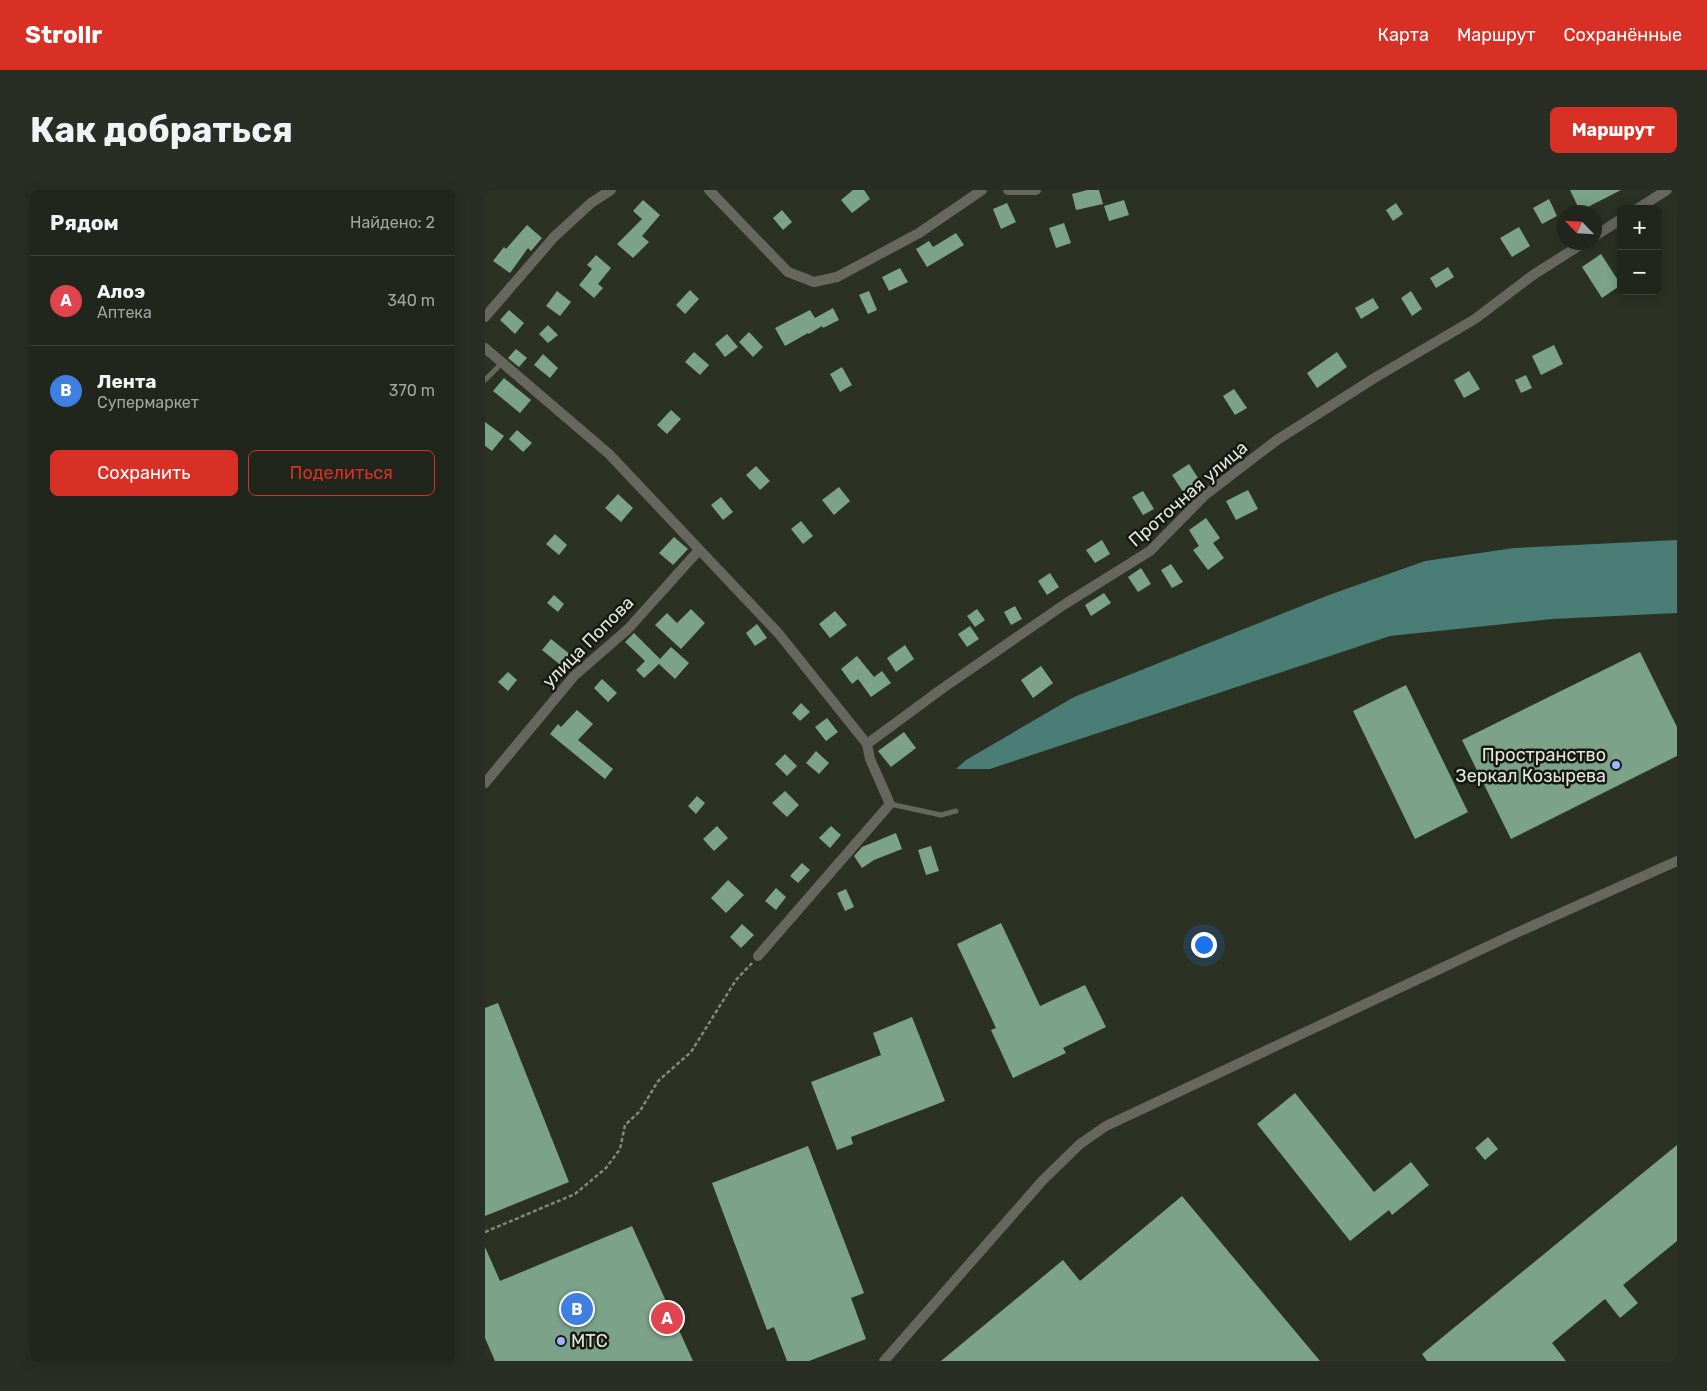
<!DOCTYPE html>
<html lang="ru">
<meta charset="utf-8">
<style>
body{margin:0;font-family:Rubik,sans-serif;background:#282e24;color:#f1f3f6}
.controls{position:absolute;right:15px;top:15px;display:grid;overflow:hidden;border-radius:8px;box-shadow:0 2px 12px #0003}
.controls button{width:45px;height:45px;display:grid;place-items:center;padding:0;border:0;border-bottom:1px solid #3d433a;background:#20261b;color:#f1f3f6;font:25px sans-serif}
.compass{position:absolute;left:1072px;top:15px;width:45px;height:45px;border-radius:50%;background:#20261b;box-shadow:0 2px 12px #0003;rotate:295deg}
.you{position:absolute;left:718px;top:754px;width:18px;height:18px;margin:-12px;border:4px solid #fff;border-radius:50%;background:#1a73e8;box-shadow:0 0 0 8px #1a73e833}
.badge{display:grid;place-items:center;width:32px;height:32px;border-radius:50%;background:#d93025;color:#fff;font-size:16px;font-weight:700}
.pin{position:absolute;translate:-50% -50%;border:2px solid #fff;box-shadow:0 1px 5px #0006}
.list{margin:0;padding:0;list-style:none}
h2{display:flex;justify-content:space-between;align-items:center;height:65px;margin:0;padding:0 20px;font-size:21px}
h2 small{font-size:16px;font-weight:400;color:#a2a5a3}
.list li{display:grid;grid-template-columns:32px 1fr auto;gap:15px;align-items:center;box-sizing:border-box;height:90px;padding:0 20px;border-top:1px solid #3d433a}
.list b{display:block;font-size:19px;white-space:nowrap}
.list p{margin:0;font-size:16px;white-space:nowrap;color:#a2a5a3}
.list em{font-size:16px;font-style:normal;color:#a2a5a3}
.actions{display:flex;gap:10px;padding:15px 20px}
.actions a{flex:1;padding:11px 0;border:1px solid #d93025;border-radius:8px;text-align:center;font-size:18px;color:#d93025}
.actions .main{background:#d93025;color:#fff}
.map{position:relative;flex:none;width:1192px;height:1171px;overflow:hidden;border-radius:8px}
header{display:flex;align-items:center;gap:30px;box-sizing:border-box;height:70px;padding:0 25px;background:#d93025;color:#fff}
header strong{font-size:24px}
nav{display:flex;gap:28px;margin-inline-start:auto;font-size:18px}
.intro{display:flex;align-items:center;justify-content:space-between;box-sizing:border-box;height:120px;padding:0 30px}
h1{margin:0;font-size:35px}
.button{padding:12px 22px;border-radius:8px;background:#d93025;color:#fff;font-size:18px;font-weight:700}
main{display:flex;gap:30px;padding:0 30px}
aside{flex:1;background:#20261b;border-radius:8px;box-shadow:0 2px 12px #0003}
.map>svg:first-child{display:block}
</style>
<header>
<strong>Strollr</strong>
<nav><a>Карта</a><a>Маршрут</a><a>Сохранённые</a></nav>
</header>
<div class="intro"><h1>Как добраться</h1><a class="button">Маршрут</a></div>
<main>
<aside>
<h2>Рядом<small>Найдено: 2</small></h2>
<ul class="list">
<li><span class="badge" style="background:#e0444e">A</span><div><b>Алоэ</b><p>Аптека</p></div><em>340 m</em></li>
<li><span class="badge" style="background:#3f7fe0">B</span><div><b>Лента</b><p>Супермаркет</p></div><em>370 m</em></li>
</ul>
<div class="actions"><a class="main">Сохранить</a><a>Поделиться</a></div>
</aside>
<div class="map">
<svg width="1192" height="1171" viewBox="0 0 1192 1171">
<rect width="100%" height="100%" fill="#2b3224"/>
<path fill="#497d76" d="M1192 350V423L1067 429 905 446 505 579H471L481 570 589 507 844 405 940 371 1029 358Z"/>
<g fill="#7ca38a">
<path d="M368 0H379L385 9 367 23 356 10Z"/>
<path d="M602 0H614L618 14 591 20 587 4Z"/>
<path d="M1085 0H1136L1095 21Z"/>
<path d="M1064 9 1072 26 1057 34 1048 18Z"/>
<path d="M158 10 175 25 157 46 164 52 148 68 132 54 157 29 148 21Z"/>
<path d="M639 10 644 25 624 31 619 16Z"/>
<path d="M522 13 531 32 516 39 508 19Z"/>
<path d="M911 13 918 24 908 31 901 20Z"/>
<path d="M297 20 307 32 298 40 288 28Z"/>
<path d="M579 33 586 53 571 58 564 38Z"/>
<path d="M42 35 57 48 46 61 43 58 25 83 8 71 19 57 21 59Z"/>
<path d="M1034 37 1045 56 1027 67 1015 48Z"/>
<path d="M471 43 479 55 442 77 431 59 444 51 448 57Z"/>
<path d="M1116 64 1136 95 1117 108 1097 77Z"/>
<path d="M111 65 126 78 113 94 118 98 109 108 94 95 107 79 102 75Z"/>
<path d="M963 77 969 87 951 98 945 88Z"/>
<path d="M415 78 423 92 404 101 397 87Z"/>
<path d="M205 100 214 109 200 124 191 115Z"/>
<path d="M72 101 86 112 75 126 61 116Z"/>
<path d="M384 101 392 120 383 124 374 105Z"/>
<path d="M926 101 937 119 927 126 916 108Z"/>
<path d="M888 108 894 118 876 129 870 118Z"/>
<path d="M348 118 354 130 338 138 337 136 324 144 323 143 300 156 290 138 325 120 330 128Z"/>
<path d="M24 120 39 133 30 144 15 130Z"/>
<path d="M63 135 73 145 63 153 54 144Z"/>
<path d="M264 142 278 157 268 167 254 152Z"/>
<path d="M242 144 253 157 240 167 230 154Z"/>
<path d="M1069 155 1078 174 1056 185 1047 166Z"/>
<path d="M31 159 42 168 34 177 23 168Z"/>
<path d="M209 162 224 175 215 185 200 172Z"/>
<path d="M852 162 862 177 832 198 822 183Z"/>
<path d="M58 164 73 178 65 188 49 175Z"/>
<path d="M357 177 367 195 355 202 345 184Z"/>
<path d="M984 181 995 199 979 208 969 190Z"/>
<path d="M1041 185 1047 198 1036 203 1030 190Z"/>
<path d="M19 188 46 210 35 223 8 201Z"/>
<path d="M749 199 762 218 750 225 738 206Z"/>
<path d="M186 220 196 229 182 244 172 235Z"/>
<path d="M0 232 19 246 7 261 0 256Z"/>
<path d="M32 240 47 253 38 262 24 249Z"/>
<path d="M704 274 717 294 700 305 687 285Z"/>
<path d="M271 276 285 291 275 300 261 285Z"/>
<path d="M354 297 365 311 349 325 337 310Z"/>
<path d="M763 300 773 319 751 330 741 311Z"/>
<path d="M658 301 669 319 658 325 647 307Z"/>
<path d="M133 304 148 318 136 332 120 318Z"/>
<path d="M236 307 248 322 238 330 226 315Z"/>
<path d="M721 328 735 348 728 353 739 368 723 380 708 360 714 356 704 340Z"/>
<path d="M316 331 328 346 318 354 306 339Z"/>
<path d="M70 344 82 355 74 365 61 354Z"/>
<path d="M189 347 203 359 188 375 174 363Z"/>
<path d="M617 350 625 364 610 373 601 360Z"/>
<path d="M686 374 698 392 687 398 676 380Z"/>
<path d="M656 378 666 394 653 402 643 387Z"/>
<path d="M565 383 574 397 562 405 553 391Z"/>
<path d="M619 403 626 413 606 426 600 415Z"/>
<path d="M69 405 79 414 73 422 62 413Z"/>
<path d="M530 416 537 429 526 435 519 422Z"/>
<path d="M206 419 220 433 196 459 170 435 182 423 192 433Z"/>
<path d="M492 419 500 430 490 437 482 426Z"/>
<path d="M350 421 362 435 345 448 334 434Z"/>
<path d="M272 434 282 448 270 456 261 443Z"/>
<path d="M485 436 494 449 482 457 473 444Z"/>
<path d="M149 443 175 469 186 457 204 473 190 489 174 474 159 488 151 480 160 471 140 452Z"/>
<path d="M66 449 92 470 83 481 57 460Z"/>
<path d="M420 455 429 469 411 482 402 468Z"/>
<path d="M1155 462 1192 537V566L1026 649 977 550Z"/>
<path d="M372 466 389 487 397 481 406 493 386 507 373 489 367 494 356 479Z"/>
<path d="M556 476 568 493 548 508 536 490Z"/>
<path d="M23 482 32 490 23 501 13 492Z"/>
<path d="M117 489 132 503 123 512 109 498Z"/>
<path d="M921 495 983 622 930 649 868 521Z"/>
<path d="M316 513 325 522 315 531 307 523Z"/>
<path d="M92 520 108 534 93 550 128 579 120 589 65 544 73 534 76 537Z"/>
<path d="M342 528 353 542 341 551 330 537Z"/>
<path d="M419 542 431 558 406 577 393 561Z"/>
<path d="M331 561 344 573 334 584 321 573Z"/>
<path d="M300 564 312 576 302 586 290 574Z"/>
<path d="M300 601 314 615 302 627 287 613Z"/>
<path d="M212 606 220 613 211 624 203 616Z"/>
<path d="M232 636 243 648 229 661 218 649Z"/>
<path d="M346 636 356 645 345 658 334 648Z"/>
<path d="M411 643 417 659 389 670 377 678 369 666 377 657Z"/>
<path d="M446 656 454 681 441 685 433 660Z"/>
<path d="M317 673 325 680 313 693 305 686Z"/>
<path d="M243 690 259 705 241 723 226 708Z"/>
<path d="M291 698 301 707 291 720 280 711Z"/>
<path d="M361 699 369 717 360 721 352 703Z"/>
<path d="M516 733 555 816 600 795 621 837 578 858 581 863 528 888 506 840 511 838 472 754Z"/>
<path d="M257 734 269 745 256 758 245 747Z"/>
<path d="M13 813 84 992 0 1026V818Z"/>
<path d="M427 827 460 911 366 947 368 954 352 960 326 892 396 865 388 843Z"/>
<path d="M810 903 889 1002 926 972 944 995 907 1025 904 1020 865 1051 772 934Z"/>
<path d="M1003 947 1013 959 1000 970 990 958Z"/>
<path d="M1192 955V1051L1138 1095 1153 1113 1135 1128 1120 1109 1067 1153 1081 1171H942L937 1164Z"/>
<path d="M323 956 379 1103 366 1108 381 1149 324 1171H302L289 1137 282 1140 227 993Z"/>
<path d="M697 1006 835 1171H456L578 1070 595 1091Z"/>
<path d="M147 1036 208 1171H10L0 1148V1057L15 1091Z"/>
</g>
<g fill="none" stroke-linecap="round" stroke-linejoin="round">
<path stroke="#83897d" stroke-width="2.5" stroke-dasharray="4 2.5" stroke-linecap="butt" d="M0 1042 90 1004 121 978 135 959 140 935 155 921 173 891 206 862 251 790 267 773"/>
<g stroke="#68675f" stroke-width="5">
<path d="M0 190 18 172"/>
<path d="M405 614 456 625 471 621"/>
</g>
<g stroke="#68675f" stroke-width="10">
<path d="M224 0 303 82 329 92 352 87 434 43 497 0"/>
<path d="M523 0H551"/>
<path d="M1152 19 1182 0"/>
<path d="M1110 46 1136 29"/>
<path d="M0 127 69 47 106 13 126 0"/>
<path d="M0 158 124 264 294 444 382 554 385 569 405 614 273 766"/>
<path d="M382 554 458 498 580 414 665 361 720 305 792 250 891 187 990 129 1048 85 1100 52"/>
<path d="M0 593 89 486 143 439 214 360"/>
<path d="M399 1171 558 990 595 954 621 936 1029 744 1192 671"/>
</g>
</g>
<g fill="#a0b3fd" stroke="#161812" stroke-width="2">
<circle cx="1131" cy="575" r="5"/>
<circle cx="76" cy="1151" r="5"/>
</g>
<g text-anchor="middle" stroke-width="5" stroke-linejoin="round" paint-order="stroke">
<g font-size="18" fill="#e3e7de" stroke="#161812">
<text transform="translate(703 304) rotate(-41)" y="6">Проточная улица</text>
<text transform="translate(103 452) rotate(-45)" y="6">улица Попова</text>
</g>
<g font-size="18" fill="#e3e7de" stroke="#161812" text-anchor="end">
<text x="1121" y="571">Пространство<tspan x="1121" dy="21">Зеркал Козырева</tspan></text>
<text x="86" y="1157" text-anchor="start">МТС</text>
</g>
</g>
</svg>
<div class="controls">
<button>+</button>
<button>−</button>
</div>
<svg class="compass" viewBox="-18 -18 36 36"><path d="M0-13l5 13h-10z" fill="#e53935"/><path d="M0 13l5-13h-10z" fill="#a2a5a3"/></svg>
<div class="you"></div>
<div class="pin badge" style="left:182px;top:1128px;background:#e0444e">A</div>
<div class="pin badge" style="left:92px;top:1119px;background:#3f7fe0">B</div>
</div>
</main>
